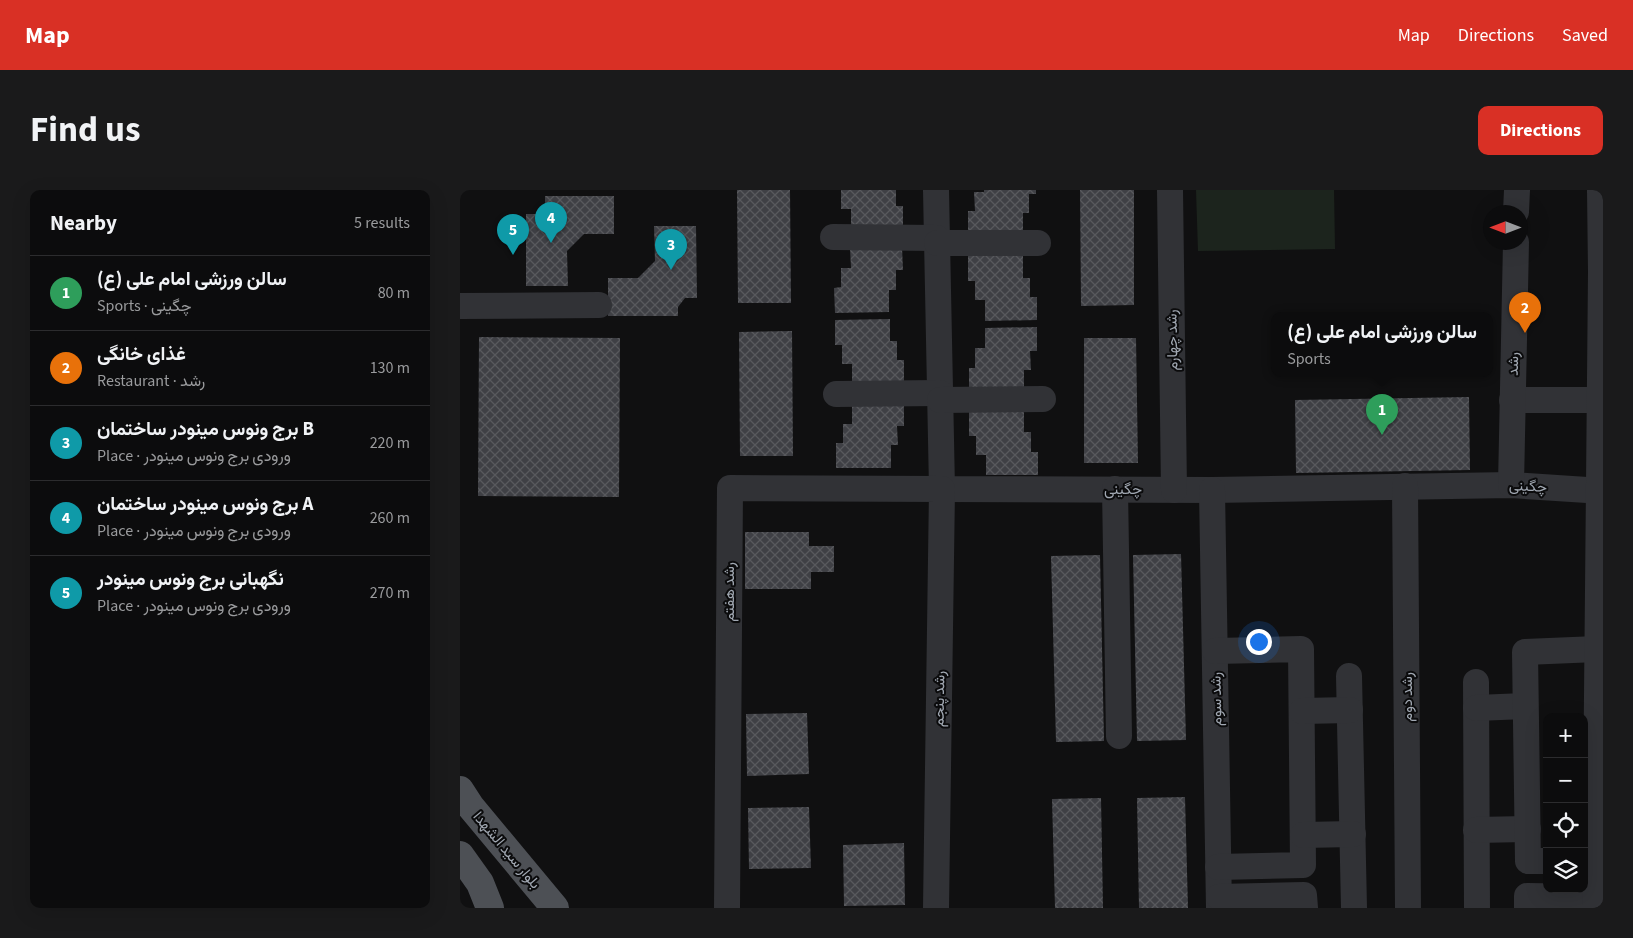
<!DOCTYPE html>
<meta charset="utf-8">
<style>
body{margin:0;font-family:"Source Sans 3",Vazirmatn,sans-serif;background:#1a1a1b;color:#f1f3f6}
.controls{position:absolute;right:15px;bottom:15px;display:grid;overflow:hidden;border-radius:10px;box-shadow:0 5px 20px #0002}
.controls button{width:45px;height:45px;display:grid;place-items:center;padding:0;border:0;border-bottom:1px solid #2c2c2e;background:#0c0c0d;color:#f1f3f6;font:25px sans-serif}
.compass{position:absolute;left:1023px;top:15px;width:45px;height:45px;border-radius:50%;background:#0c0c0d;box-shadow:0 5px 20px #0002;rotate:270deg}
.you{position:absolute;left:798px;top:451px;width:18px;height:18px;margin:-12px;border:4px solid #fff;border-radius:50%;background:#1a73e8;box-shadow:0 0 0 8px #1a73e833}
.badge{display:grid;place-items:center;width:32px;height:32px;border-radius:50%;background:#d93025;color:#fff;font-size:16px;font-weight:700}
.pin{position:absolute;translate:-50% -41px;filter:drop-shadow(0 1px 2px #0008)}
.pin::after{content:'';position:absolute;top:26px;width:18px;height:15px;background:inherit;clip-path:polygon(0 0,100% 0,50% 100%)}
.popup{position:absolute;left:811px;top:122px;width:222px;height:65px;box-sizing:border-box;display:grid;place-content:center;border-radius:10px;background:#0c0c0d;filter:drop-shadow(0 1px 4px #0005);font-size:16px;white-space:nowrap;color:#9a9b9d}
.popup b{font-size:19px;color:#f1f3f6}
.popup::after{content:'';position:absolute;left:50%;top:100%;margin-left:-10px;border:10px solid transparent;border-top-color:#0c0c0d}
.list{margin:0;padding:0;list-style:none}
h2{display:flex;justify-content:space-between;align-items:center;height:65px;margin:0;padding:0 20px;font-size:21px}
h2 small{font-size:16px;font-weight:400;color:#9a9b9d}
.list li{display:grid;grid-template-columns:32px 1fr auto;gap:15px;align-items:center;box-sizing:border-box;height:75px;padding:0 20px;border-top:1px solid #2c2c2e}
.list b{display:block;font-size:19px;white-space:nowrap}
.list p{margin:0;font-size:16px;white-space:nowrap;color:#9a9b9d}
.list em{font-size:16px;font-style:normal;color:#9a9b9d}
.icon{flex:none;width:28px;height:28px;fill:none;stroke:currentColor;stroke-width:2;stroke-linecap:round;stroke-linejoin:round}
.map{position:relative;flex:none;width:1143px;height:718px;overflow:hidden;border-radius:10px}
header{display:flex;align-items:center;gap:30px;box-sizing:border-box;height:70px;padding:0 25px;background:#d93025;color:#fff}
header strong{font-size:24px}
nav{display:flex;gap:28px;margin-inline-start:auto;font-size:18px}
.intro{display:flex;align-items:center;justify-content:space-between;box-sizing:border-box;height:120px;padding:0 30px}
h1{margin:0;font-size:35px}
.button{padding:12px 22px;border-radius:10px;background:#d93025;color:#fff;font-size:18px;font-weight:700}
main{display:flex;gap:30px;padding:0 30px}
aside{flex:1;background:#0c0c0d;border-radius:10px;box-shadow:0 5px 20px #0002}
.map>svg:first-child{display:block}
</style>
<header>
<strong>Map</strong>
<nav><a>Map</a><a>Directions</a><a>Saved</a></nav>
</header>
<div class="intro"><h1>Find us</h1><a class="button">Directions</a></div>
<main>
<aside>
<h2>Nearby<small>5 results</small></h2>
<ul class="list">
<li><span class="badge" style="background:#2e9e5b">1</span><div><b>سالن ورزشی امام علی (ع)</b><p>Sports · چگینی</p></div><em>80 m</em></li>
<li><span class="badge" style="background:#e8710a">2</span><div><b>غذای خانگی</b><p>Restaurant · رشد</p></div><em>130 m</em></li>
<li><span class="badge" style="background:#0f9aa8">3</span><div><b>برج ونوس مینودر ساختمان B</b><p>Place · ورودی برج ونوس مینودر</p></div><em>220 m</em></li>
<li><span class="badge" style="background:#0f9aa8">4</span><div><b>برج ونوس مینودر ساختمان A</b><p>Place · ورودی برج ونوس مینودر</p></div><em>260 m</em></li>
<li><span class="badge" style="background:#0f9aa8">5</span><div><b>نگهبانی برج ونوس مینودر</b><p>Place · ورودی برج ونوس مینودر</p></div><em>270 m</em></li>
</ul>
</aside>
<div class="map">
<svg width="1143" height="718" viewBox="0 0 1143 718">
<defs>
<pattern id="building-cross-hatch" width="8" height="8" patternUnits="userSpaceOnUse" patternTransform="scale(1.25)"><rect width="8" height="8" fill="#3f4045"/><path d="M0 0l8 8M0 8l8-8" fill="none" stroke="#58595d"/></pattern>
</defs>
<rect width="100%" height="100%" fill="#101011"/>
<path fill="#1c241d" d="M736 0H874L875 59 738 61Z"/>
<g fill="url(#building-cross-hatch)">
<path d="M277 0H330L331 113H278Z"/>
<path d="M381 0H436V16H443V39H391V19H381Z"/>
<path d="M524 0H576V4H569V23H563V45L508 46V21H515L514 2H524Z"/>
<path d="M620 0H674V115L621 116Z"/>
<path d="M85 6H154V44H124L107 61 108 96H66V24H77L85 15Z"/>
<path d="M194 36H236L237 108H225L218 117V126H148V88H178L195 71Z"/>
<path d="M442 57 443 80H436V100H429V122L375 123 374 98 381 97V78H391L390 58Z"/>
<path d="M508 66H563V88H570V107H577V130L525 131V110H515V91H508Z"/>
<path d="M430 129V151H437V170H444V193L392 194V174H382V155H375V130Z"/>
<path d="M577 137V161H570L571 180H564V202L509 203V178H515V158H525V138Z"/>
<path d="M332 141 333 266H280L279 142Z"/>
<path d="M19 147 160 148 159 307 18 306Z"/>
<path d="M624 148H676L678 273H624Z"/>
<path d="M1009 207 1010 280 836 283 835 210Z"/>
<path d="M444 213V236H437L438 255H431V278H376V253H383V234H392V214Z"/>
<path d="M564 220V242H571V262H578V285H526V265H516V246H509V221Z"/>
<path d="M285 342H349V356H374V382H351V399H285Z"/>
<path d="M721 364 726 550 677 551 673 365Z"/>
<path d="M640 365 644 551 596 552 591 366Z"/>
<path d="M347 523 349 584 287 586 286 524Z"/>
<path d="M725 607 728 718H679L677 608Z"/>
<path d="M641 608 643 718H595L592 609Z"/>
<path d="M349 617 351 678 289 679 288 618Z"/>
<path d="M444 653 445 715 384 716 383 655Z"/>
</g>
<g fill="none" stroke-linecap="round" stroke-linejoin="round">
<g stroke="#313236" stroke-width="26">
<path d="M476 0 482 299 752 300 1051 295 1143 301"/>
<path d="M710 0 714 300"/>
<path d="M1056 22 1057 0"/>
<path d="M373 47 477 48"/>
<path d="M477 53H578"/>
<path d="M0 116 139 115"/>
<path d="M376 204 480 203"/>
<path d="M480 210 583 209"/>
<path d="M1052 210H1139"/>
<path d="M1051 295 1056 52"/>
<path d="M945 296 948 718"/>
<path d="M655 299 659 546"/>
<path d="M752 300 759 718"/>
<path d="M755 461 841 459 843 675 758 677"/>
<path d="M889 486 894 718"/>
<path d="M1016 492 1017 718"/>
<path d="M1016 518 1065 516"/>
<path d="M842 521 890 520"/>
<path d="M1016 640 1068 639"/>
<path d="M843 645 893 644"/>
<path d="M1087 671H1068L1065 462 1137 459"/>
<path d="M759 707 844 705 845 718"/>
<path d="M267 718 270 298 482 299 476 718"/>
<path d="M1067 718V706L1135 707"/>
<path d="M1135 718 1141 82 1140 0"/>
</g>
<g stroke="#4d5055" stroke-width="28">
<path d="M0 600 11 617 95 718"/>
<path d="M0 665 20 693 30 718"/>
</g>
</g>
<g text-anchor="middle" stroke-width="4" stroke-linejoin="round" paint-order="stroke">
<g font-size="15" fill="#a1a8b2" stroke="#0b0b0c">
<text transform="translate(712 150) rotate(-91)" y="5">رشد چهارم</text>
<text transform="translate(1053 174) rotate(-89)" y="5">رشد</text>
<text transform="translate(1068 296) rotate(3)" y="5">چگینی</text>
<text x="663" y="304">چگینی</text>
<text transform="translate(269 402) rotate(-90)" y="5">رشد هفتم</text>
<text transform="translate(947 507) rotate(-90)" y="5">رشد دوم</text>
<text transform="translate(479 509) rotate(-89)" y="5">رشد پنجم</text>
<text transform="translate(756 509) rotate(-91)" y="5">رشد سوم</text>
<text transform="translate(47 660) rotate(50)" y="5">بلوار سید الشهدا</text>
</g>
</g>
</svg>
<div class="controls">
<button>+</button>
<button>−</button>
<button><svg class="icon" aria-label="locate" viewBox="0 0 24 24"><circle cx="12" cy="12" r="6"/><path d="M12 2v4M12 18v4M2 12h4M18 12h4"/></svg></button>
<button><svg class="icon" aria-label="layers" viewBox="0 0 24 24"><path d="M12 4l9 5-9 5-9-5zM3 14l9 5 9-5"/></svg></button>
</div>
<svg class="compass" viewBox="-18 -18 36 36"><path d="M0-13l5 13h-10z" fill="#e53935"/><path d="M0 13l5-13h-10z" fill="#9a9b9d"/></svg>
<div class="you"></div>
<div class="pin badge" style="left:922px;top:245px;background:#2e9e5b">1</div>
<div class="popup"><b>سالن ورزشی امام علی (ع)</b>Sports</div>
<div class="pin badge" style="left:1065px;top:143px;background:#e8710a">2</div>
<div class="pin badge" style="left:211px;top:80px;background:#0f9aa8">3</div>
<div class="pin badge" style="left:91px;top:53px;background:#0f9aa8">4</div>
<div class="pin badge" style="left:53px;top:65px;background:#0f9aa8">5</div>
</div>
</main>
